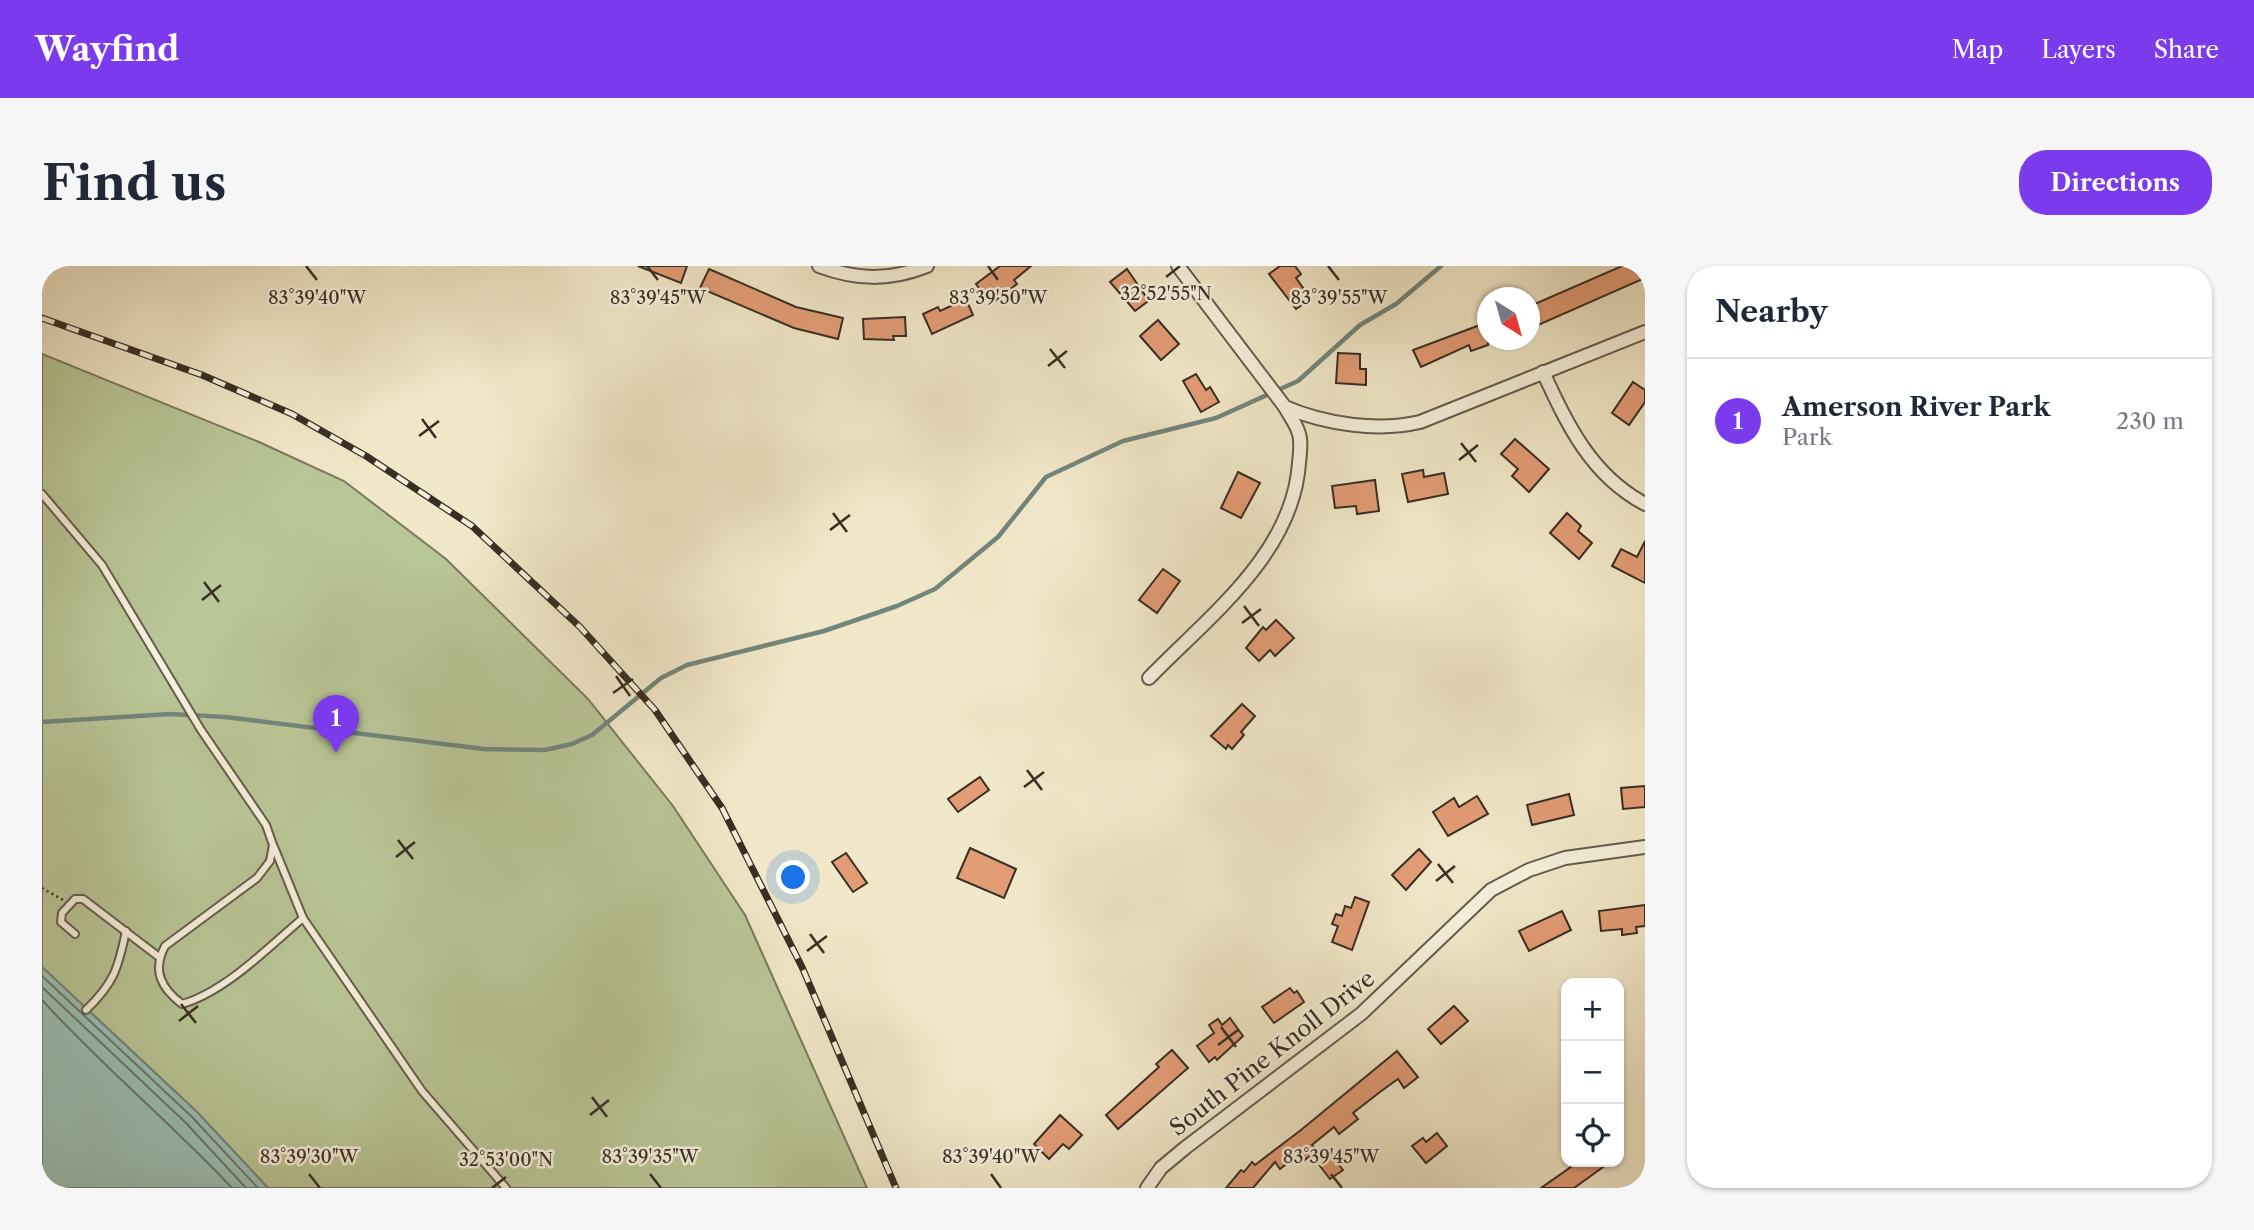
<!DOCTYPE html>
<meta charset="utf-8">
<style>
body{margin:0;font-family:"Libre Caslon Text",serif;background:#f6f6f7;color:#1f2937}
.controls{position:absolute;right:21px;bottom:21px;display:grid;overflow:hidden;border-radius:14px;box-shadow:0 2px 5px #0004}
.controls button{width:63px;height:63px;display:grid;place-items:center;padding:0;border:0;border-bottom:2px solid #e0e1e3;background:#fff;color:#1f2937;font:35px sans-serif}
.compass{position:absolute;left:1435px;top:21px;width:63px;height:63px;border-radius:50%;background:#fff;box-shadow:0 2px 5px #0004;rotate:143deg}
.you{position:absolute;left:752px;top:612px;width:24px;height:24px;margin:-18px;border:5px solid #fff;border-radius:50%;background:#1a73e8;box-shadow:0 0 0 10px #1a73e833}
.badge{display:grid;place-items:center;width:46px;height:46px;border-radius:50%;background:#7c3aed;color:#fff;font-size:23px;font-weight:700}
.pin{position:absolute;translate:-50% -58px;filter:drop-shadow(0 2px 4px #0008)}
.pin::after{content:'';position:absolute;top:37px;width:24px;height:21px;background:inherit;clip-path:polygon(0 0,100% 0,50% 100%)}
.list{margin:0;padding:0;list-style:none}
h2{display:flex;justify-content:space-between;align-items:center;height:91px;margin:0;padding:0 28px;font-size:30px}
h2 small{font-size:23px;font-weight:400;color:#747a83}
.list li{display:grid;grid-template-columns:46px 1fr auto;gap:21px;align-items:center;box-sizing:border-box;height:126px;padding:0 28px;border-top:2px solid #e0e1e3}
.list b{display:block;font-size:26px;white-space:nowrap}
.list p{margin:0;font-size:23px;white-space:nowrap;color:#747a83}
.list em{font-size:23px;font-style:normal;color:#747a83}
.icon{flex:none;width:38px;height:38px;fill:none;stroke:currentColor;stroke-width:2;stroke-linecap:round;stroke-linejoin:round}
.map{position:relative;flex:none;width:1603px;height:922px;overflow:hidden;border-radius:28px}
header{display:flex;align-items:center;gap:42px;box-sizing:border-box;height:98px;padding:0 35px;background:#7c3aed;color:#fff}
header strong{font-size:33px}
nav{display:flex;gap:38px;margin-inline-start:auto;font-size:24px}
.intro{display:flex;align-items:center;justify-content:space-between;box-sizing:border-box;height:168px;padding:0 42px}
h1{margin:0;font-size:49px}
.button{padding:18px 32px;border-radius:28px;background:#7c3aed;color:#fff;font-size:24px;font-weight:700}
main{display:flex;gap:42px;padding:0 42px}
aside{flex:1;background:#fff;border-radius:28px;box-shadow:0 2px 5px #0004}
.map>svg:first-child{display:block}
</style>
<header>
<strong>Wayfind</strong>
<nav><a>Map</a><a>Layers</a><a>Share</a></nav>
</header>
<div class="intro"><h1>Find us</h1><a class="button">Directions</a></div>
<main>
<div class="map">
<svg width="1603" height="922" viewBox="0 0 1603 922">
<rect width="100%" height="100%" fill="#f1e8c9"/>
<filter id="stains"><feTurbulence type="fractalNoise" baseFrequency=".00286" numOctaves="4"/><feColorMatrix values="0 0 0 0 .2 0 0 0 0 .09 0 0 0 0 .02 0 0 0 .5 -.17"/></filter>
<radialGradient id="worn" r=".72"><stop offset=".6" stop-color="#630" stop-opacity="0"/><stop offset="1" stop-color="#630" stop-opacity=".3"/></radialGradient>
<path fill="#b9c697" stroke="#787a5e" stroke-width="2" d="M0 88 217 176 302 215 404 293 546 433 631 540 703 649 825 922H226L155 846 0 701Z"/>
<path fill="#9bc0b6" stroke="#73867c" stroke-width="2" d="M0 701 155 846 226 922H10L0 913Z"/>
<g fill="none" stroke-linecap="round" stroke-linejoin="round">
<g stroke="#6a776d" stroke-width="2">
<path d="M0 710 150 851 216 922"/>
<path d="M0 721 144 857 204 922"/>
<path d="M0 734C60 800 129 857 190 922"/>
</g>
<path stroke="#73867c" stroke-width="4.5" d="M0 456 128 448 183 451 442 483 503 484 530 478 550 469 619 412 645 399 782 365 855 340 893 323 956 271 1004 211 1081 175 1174 152 1256 115 1318 59 1354 38 1399 0"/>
</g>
<g fill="#e29c76" stroke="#382e24" stroke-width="2">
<path d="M596 0H645L639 17Z"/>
<path d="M958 0H989L972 14 975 18 949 38 934 18Z"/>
<path d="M1238 0H1253L1259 8 1254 12 1269 33 1254 43 1227 8Z"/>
<path d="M1580 0H1599L1603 12 1494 60 1488 40Z"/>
<path d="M667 3 754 41 801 52 796 73 752 62 658 22Z"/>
<path d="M1085 3 1105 32V36L1093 45 1068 16Z"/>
<path d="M924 33 931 49 890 68 881 48 896 41 898 45Z"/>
<path d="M863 51 864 70H851L852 74 822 73 821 53Z"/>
<path d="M1116 54 1137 78 1119 94 1098 70Z"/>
<path d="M1446 56V79L1429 85 1427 79 1379 101 1371 84Z"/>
<path d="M1296 87 1318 88V103H1324V119L1294 117Z"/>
<path d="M1154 108 1164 124 1168 121 1177 136 1159 146 1141 115Z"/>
<path d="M1591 116 1603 124V136L1587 159 1570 147Z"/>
<path d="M1473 173 1507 203 1487 226 1470 210 1476 203 1459 188Z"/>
<path d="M1381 204 1382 211 1402 207 1406 228 1366 236 1360 208Z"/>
<path d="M1196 206 1218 217 1199 252 1179 242Z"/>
<path d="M1333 214 1337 245 1315 248 1314 240 1293 242 1290 220Z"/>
<path d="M1525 247 1539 260 1536 265 1550 277 1537 293 1508 267Z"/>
<path d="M1603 275V317L1570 300 1579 283 1595 291Z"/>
<path d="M1121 303 1138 315 1115 347 1097 334Z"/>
<path d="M1234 354 1252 372 1233 390 1228 384 1217 395 1204 382 1221 361 1224 364Z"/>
<path d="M1200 438 1213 450 1199 466 1202 469 1190 483 1186 479 1184 483 1169 470Z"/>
<path d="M938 511 947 524 916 546 906 533Z"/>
<path d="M1603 520V541L1581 543 1579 522Z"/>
<path d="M1527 528 1532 549 1490 559 1485 539Z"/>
<path d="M1435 530 1446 548 1406 570 1391 546 1412 532 1417 541Z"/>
<path d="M928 582 974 603 962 632 915 612Z"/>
<path d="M1377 583 1389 596 1364 624 1350 609Z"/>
<path d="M804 587 825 617 811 626 790 596Z"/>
<path d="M1313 631 1327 636 1310 684 1290 676 1296 660 1290 658 1294 648 1300 650 1303 640 1309 642Z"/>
<path d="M1603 639V660L1594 661 1595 667 1580 669V663L1559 665 1557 645Z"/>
<path d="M1520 645 1529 664 1487 685 1477 665Z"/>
<path d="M1248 722 1252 727 1255 725 1262 736 1232 757 1220 741Z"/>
<path d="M1412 740 1426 755 1399 778 1386 763Z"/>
<path d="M1188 752 1201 770 1175 794 1173 791 1167 796 1155 780 1172 767 1167 759 1176 753 1180 759Z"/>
<path d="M1130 784 1146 802 1076 863 1064 849 1117 801 1114 798Z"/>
<path d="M1355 785 1376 811 1362 822 1356 813 1338 826 1311 847 1316 853 1297 868 1292 861 1270 879 1275 885 1257 898 1252 892 1238 903 1233 896 1211 922H1184L1199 904 1202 906 1210 896 1213 899 1259 864Z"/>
<path d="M1018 849 1040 869 1027 883 1021 878 1007 893 992 878Z"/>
<path d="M1395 867 1405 880 1384 897 1370 880 1381 872 1384 876Z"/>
<path d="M1290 890 1301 904 1288 913 1278 900Z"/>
<path d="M1536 896H1568L1532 922H1499Z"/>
</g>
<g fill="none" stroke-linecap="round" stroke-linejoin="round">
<g stroke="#665c4d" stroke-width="10">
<g id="service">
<path d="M0 228 60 299 159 464 224 559 231 579 228 595 215 612 123 680C110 705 119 722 140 738 183 726 228 680 261 652L380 825 464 922"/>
<path d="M232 581 261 652"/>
<path d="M33 668 19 656 20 647 33 633H41L117 691"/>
<path d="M44 744C72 717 76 703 84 665"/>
</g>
</g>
<g stroke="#665c4d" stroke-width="16">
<g id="minor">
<path d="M777 0C815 14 847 15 885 0"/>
<path d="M1136 0 1243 141C1283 158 1335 166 1378 156L1603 66"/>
<path d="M1501 106C1526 160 1549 209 1603 238"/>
<path d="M1107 412C1166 351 1251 288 1257 197 1258 187 1260 174 1256 165 1253 156 1247 149 1243 141"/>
<path d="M1105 922 1119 902 1143 882 1319 748 1449 624 1487 604 1523 592 1603 581"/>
</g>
</g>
<path stroke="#382e24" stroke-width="2.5" stroke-dasharray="2 3.5" stroke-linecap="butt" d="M0 622 21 634"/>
<use href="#service" stroke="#f6f0dc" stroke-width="6"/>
<use href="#minor" stroke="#f6f0dc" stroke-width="12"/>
<g stroke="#382e24" stroke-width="7">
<path id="rail" d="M0 52 160 109 250 148 324 190 430 260 538 361 613 444 680 542 760 701 854 922"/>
</g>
<use href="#rail" stroke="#f6f0dc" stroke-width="4.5" stroke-dasharray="13" stroke-linecap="butt"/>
</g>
<path fill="none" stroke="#382e24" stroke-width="2.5" d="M264 0 275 14M605 0 616 14M946 0 956 14M1286 0 1297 14M1124 11 1138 0M1008 83 1023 102M1006 100 1025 85M380 153 394 172M377 170 397 155M1419 177 1434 196M1417 194 1436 179M791 247 805 266M788 264 808 249M162 316 177 336M160 334 179 319M1202 340 1217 360M1200 357 1219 343M574 410 588 430M571 427 591 413M985 504 1000 524M982 521 1002 506M356 574 371 593M354 591 373 576M1396 598 1411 617M1394 615 1413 600M768 668 782 687M765 685 785 670M139 738 154 757M137 755 156 740M1179 761 1194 781M1176 779 1196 764M550 831 565 851M548 849 567 834M267 908 278 922M608 908 619 922M949 908 959 922M1289 908 1300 922M450 922 464 911"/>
<g text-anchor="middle" stroke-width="5" stroke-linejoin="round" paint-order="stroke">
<g font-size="23" fill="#382e24" stroke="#f6f0dc">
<text transform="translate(1230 787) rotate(-38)" y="8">South Pine Knoll Drive</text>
</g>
</g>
<g font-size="18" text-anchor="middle" fill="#382e24" stroke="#f6f0dc" stroke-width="5" stroke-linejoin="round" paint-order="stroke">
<text x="1124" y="34">32°52'55"N</text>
<text x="616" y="38">83°39'45"W</text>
<text x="1297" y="38">83°39'55"W</text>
<text x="275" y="38">83°39'40"W</text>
<text x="956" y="38">83°39'50"W</text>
<text x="267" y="897">83°39'30"W</text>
<text x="608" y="897">83°39'35"W</text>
<text x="949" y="897">83°39'40"W</text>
<text x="1289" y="897">83°39'45"W</text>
<text x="464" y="900">32°53'00"N</text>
</g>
<rect width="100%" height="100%" filter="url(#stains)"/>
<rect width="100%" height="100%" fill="url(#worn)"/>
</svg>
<div class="controls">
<button>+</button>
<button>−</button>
<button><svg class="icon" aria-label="locate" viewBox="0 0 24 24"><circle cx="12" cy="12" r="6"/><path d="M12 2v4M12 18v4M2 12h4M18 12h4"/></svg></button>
</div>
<svg class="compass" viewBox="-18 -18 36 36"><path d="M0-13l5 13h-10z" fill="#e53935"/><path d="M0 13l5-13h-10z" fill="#747a83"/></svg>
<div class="you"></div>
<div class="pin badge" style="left:294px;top:487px">1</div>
</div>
<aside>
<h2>Nearby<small></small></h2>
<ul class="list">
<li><span class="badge">1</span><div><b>Amerson River Park</b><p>Park</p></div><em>230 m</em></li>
</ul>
</aside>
</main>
